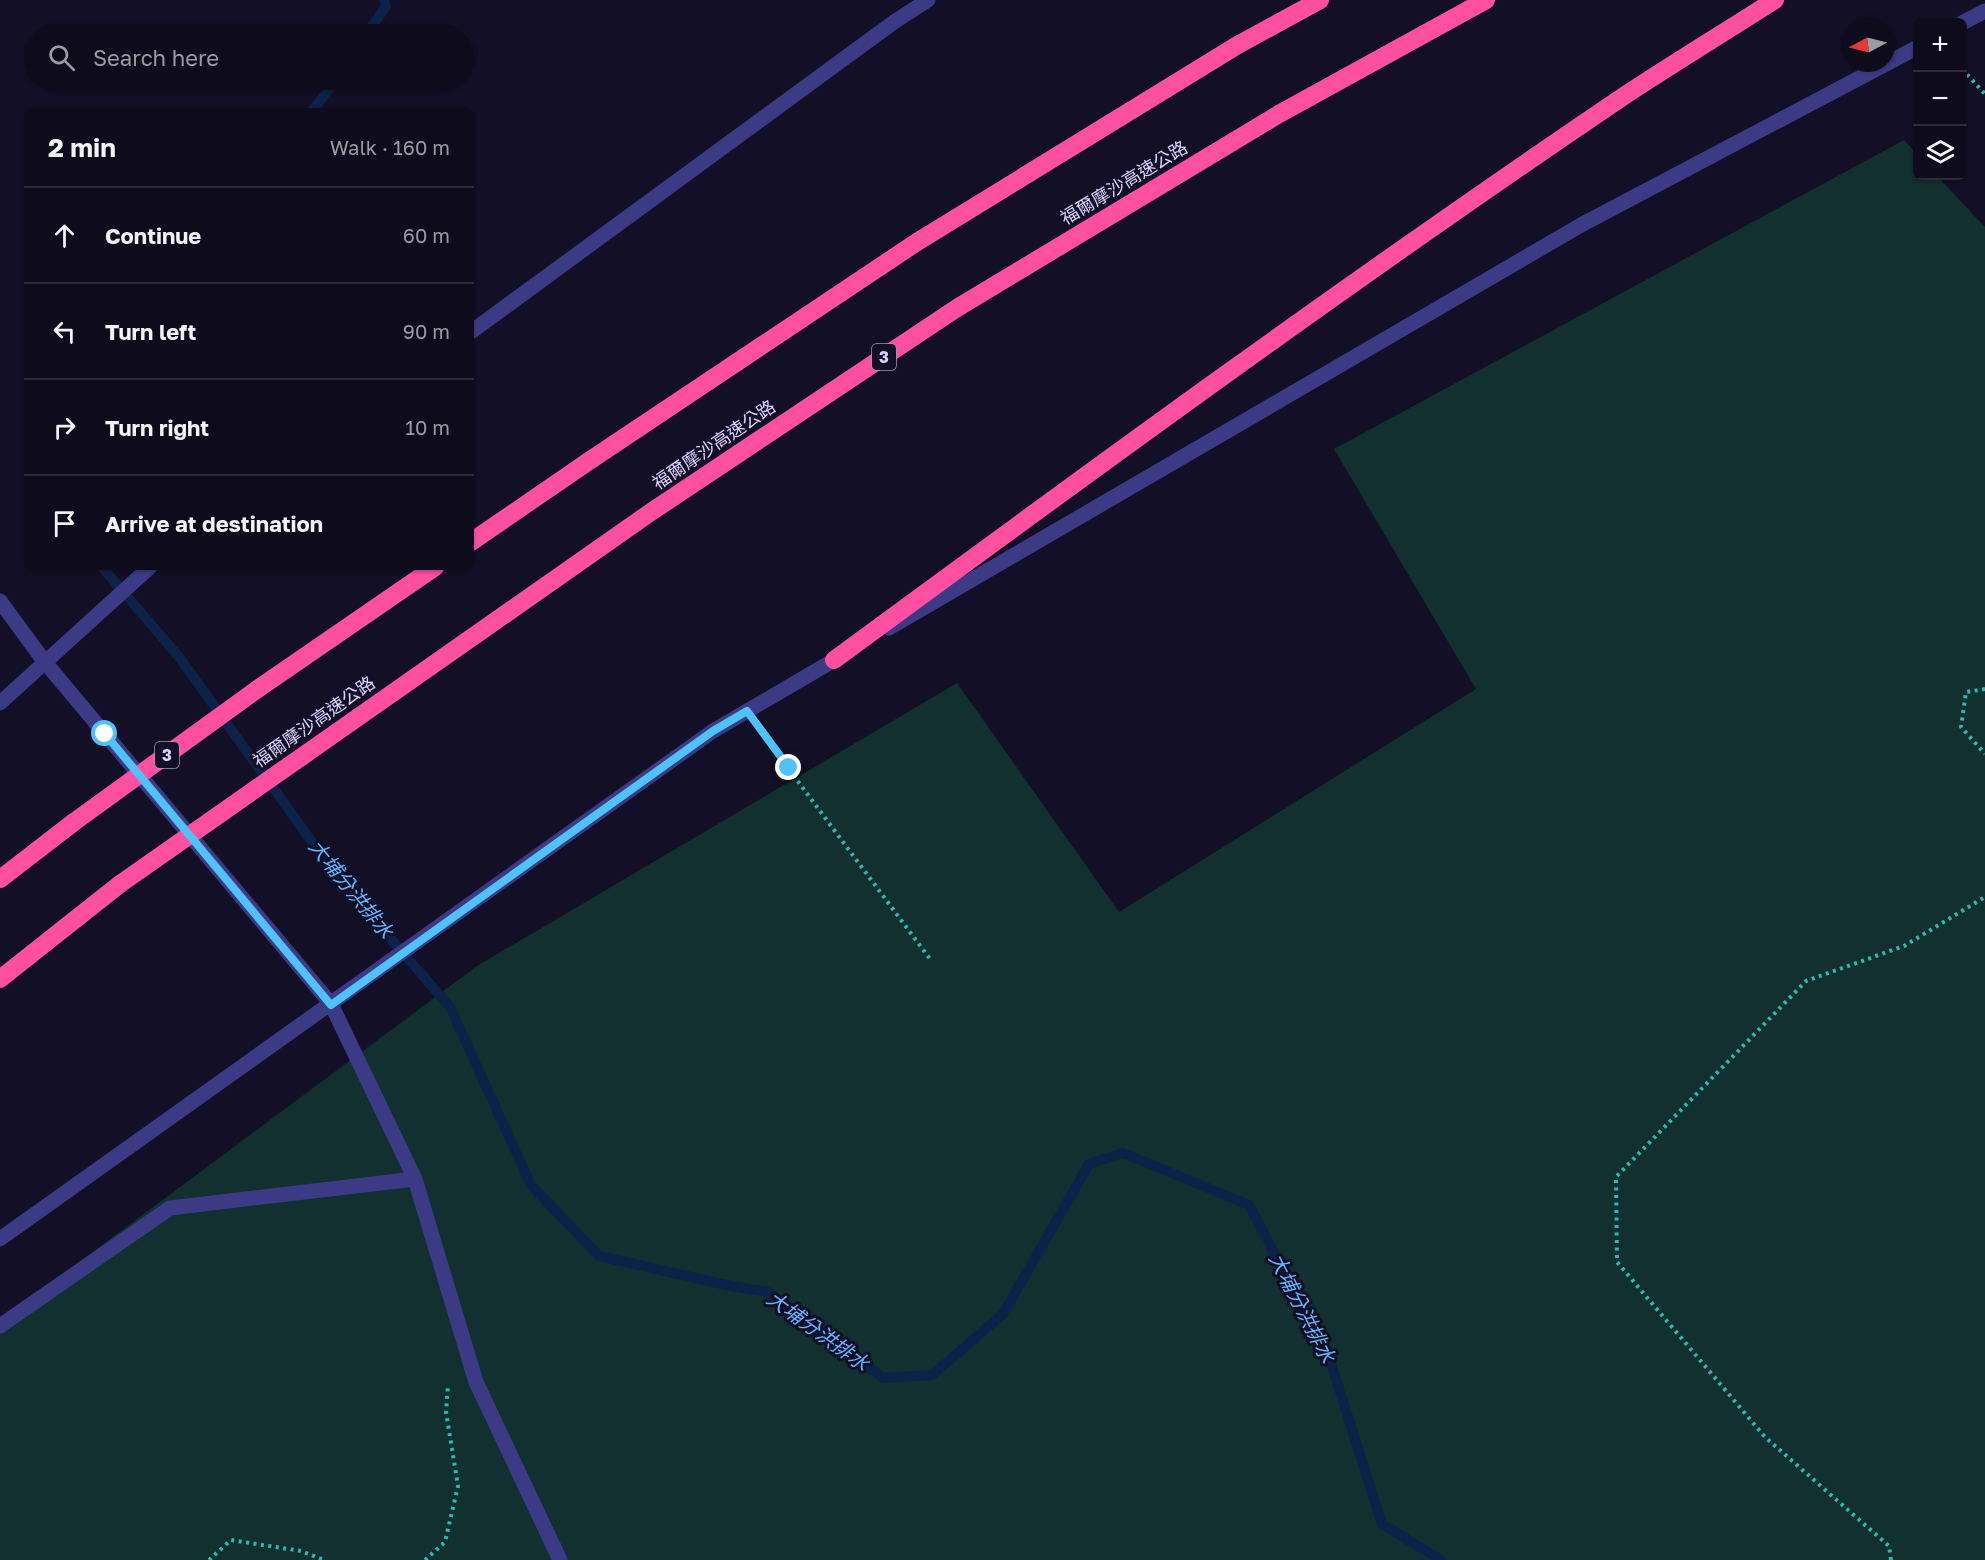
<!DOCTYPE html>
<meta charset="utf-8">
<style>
body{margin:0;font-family:"Golos Text","Noto Sans TC",sans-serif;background:#171425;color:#f1f3f6}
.controls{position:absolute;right:18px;top:18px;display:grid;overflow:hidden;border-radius:9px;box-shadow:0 2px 4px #0004}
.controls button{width:54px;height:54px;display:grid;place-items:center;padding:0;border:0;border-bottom:2px solid #2e2b3b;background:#0e0b1c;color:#f1f3f6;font:30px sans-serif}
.compass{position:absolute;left:1841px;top:18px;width:54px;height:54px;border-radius:50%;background:#0e0b1c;box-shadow:0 2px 4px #0004;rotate:263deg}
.stop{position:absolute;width:18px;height:18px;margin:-14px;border:4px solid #4fc3f7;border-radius:50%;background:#fff}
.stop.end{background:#4fc3f7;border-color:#fff;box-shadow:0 2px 6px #0008}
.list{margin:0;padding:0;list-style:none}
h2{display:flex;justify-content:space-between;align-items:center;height:78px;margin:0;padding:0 24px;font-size:26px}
h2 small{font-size:20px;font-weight:400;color:#9b9ba3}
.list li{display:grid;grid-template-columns:39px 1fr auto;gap:18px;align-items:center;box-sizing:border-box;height:96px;padding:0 24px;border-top:2px solid #2e2b3b}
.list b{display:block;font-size:22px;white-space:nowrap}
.list em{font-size:20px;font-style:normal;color:#9b9ba3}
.icon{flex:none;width:33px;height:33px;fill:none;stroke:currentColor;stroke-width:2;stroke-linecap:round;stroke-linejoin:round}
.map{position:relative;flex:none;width:1985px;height:1560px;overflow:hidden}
.search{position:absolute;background:#0e0b1c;box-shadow:0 2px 4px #0004;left:24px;top:24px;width:450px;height:66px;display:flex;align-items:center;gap:15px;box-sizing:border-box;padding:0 21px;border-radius:33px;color:#9b9ba3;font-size:22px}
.panel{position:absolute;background:#0e0b1c;box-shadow:0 2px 4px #0004;left:24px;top:108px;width:450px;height:462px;border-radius:9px}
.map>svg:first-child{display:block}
</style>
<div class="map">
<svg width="1985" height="1560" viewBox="0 0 1985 1560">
<rect width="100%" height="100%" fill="#130f26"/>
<path fill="#12302f" d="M1904 140 1917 154 1918 176H1937L1985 227V1560H0V1321L477 966 957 683 1119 912 1476 689 1334 449Z"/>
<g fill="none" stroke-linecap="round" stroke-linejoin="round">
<g stroke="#0c2248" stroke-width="10">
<path d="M367 34 386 6 384 0"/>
<path d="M312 111 336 80"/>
<path d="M102 567 179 657 338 878 450 1007 531 1185 599 1256 731 1286 768 1292 883 1378 932 1375 1003 1314 1089 1164 1123 1153 1249 1205 1330 1360 1382 1524 1441 1560"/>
</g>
<g stroke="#2fb8b0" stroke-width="4" stroke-dasharray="3 4.5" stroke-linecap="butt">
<path d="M1962 69 1985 94"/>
<path d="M1985 689 1966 692 1961 727 1985 754"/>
<path d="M762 733 930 959"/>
<path d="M209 1560 231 1540 301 1551 324 1560"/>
<path d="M425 1560 445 1542 458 1486 446 1412 448 1386"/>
<path d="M1891 1560 1889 1546 1765 1437 1617 1262 1616 1177 1806 981 1904 946 1985 897"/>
</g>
<g stroke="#3d3a85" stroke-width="15">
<path d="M0 601 44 661 331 1004 415 1179 476 1382 560 1560"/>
<path d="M0 1326 170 1208 415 1179"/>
</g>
<g stroke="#3d3a85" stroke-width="15">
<path d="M1962 23 1985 11"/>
<path d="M471 332 894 22 928 0"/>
<path d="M889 628 1581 225 1918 47"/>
<path d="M0 703 150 567"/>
<path d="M0 1239 713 731 843 655"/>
</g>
<g stroke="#ff4fa3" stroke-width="18">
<path d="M471 542 589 461 917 242 1236 46 1320 0"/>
<path d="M834 660C1095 468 1356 277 1624 96 1674 63 1725 32 1775 0"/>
<path d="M259 688 435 567"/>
<path d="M307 753 651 512 957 308 1279 114 1486 0"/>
<path d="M0 879 74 822"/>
<path d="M0 979 120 884"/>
</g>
<g stroke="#ff4fa3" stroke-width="18">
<path d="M74 822 259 688"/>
<path d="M120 884 307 753"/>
</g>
</g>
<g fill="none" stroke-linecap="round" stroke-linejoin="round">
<path stroke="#4fc3f7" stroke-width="8" d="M105 734 331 1005 713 731 747 711 789 768"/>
</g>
<g text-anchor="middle" stroke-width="6" stroke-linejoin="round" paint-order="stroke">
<g fill="#130f26" stroke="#9e99be" stroke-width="1.5">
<rect x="872" y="344" width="24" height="26" rx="4.5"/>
<rect x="155" y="742" width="24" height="26" rx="4.5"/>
</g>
<g font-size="16" font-weight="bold" fill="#d9d4ff">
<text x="884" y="363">3</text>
<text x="167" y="761">3</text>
</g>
<g font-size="18" fill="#d9d4ff" stroke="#130f26">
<text transform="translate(1124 183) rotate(-31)" y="6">福爾摩沙高速公路</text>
<text transform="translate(714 445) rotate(-34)" y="6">福爾摩沙高速公路</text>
<text transform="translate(314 722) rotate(-35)" y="6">福爾摩沙高速公路</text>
</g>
<g font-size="20" font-style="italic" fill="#62b6ff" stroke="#130f26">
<text transform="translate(351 889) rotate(51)" y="7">大埔分洪排水</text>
<text transform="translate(1302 1308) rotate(63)" y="7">大埔分洪排水</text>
<text transform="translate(818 1331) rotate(36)" y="7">大埔分洪排水</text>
</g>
</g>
</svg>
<div class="controls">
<button>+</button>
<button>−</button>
<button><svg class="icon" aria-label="layers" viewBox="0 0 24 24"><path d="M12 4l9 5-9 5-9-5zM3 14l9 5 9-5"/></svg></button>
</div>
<svg class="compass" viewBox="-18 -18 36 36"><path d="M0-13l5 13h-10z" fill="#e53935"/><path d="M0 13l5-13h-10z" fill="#9b9ba3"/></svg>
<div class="stop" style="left:105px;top:734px"></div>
<div class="stop end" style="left:789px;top:768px"></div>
<div class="search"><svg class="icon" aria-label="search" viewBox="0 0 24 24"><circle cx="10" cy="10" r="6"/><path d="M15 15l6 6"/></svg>Search here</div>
<section class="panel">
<h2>2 min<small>Walk · 160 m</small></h2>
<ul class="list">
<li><svg class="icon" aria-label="ahead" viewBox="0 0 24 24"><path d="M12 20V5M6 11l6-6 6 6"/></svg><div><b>Continue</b></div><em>60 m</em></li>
<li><svg class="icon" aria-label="left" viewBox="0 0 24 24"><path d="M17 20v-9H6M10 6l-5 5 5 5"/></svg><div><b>Turn left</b></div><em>90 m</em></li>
<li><svg class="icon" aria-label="right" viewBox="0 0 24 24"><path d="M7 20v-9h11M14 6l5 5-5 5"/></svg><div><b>Turn right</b></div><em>10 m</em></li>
<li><svg class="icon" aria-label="arrive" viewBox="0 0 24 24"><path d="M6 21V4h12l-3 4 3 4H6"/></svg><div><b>Arrive at destination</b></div></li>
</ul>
</section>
</div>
